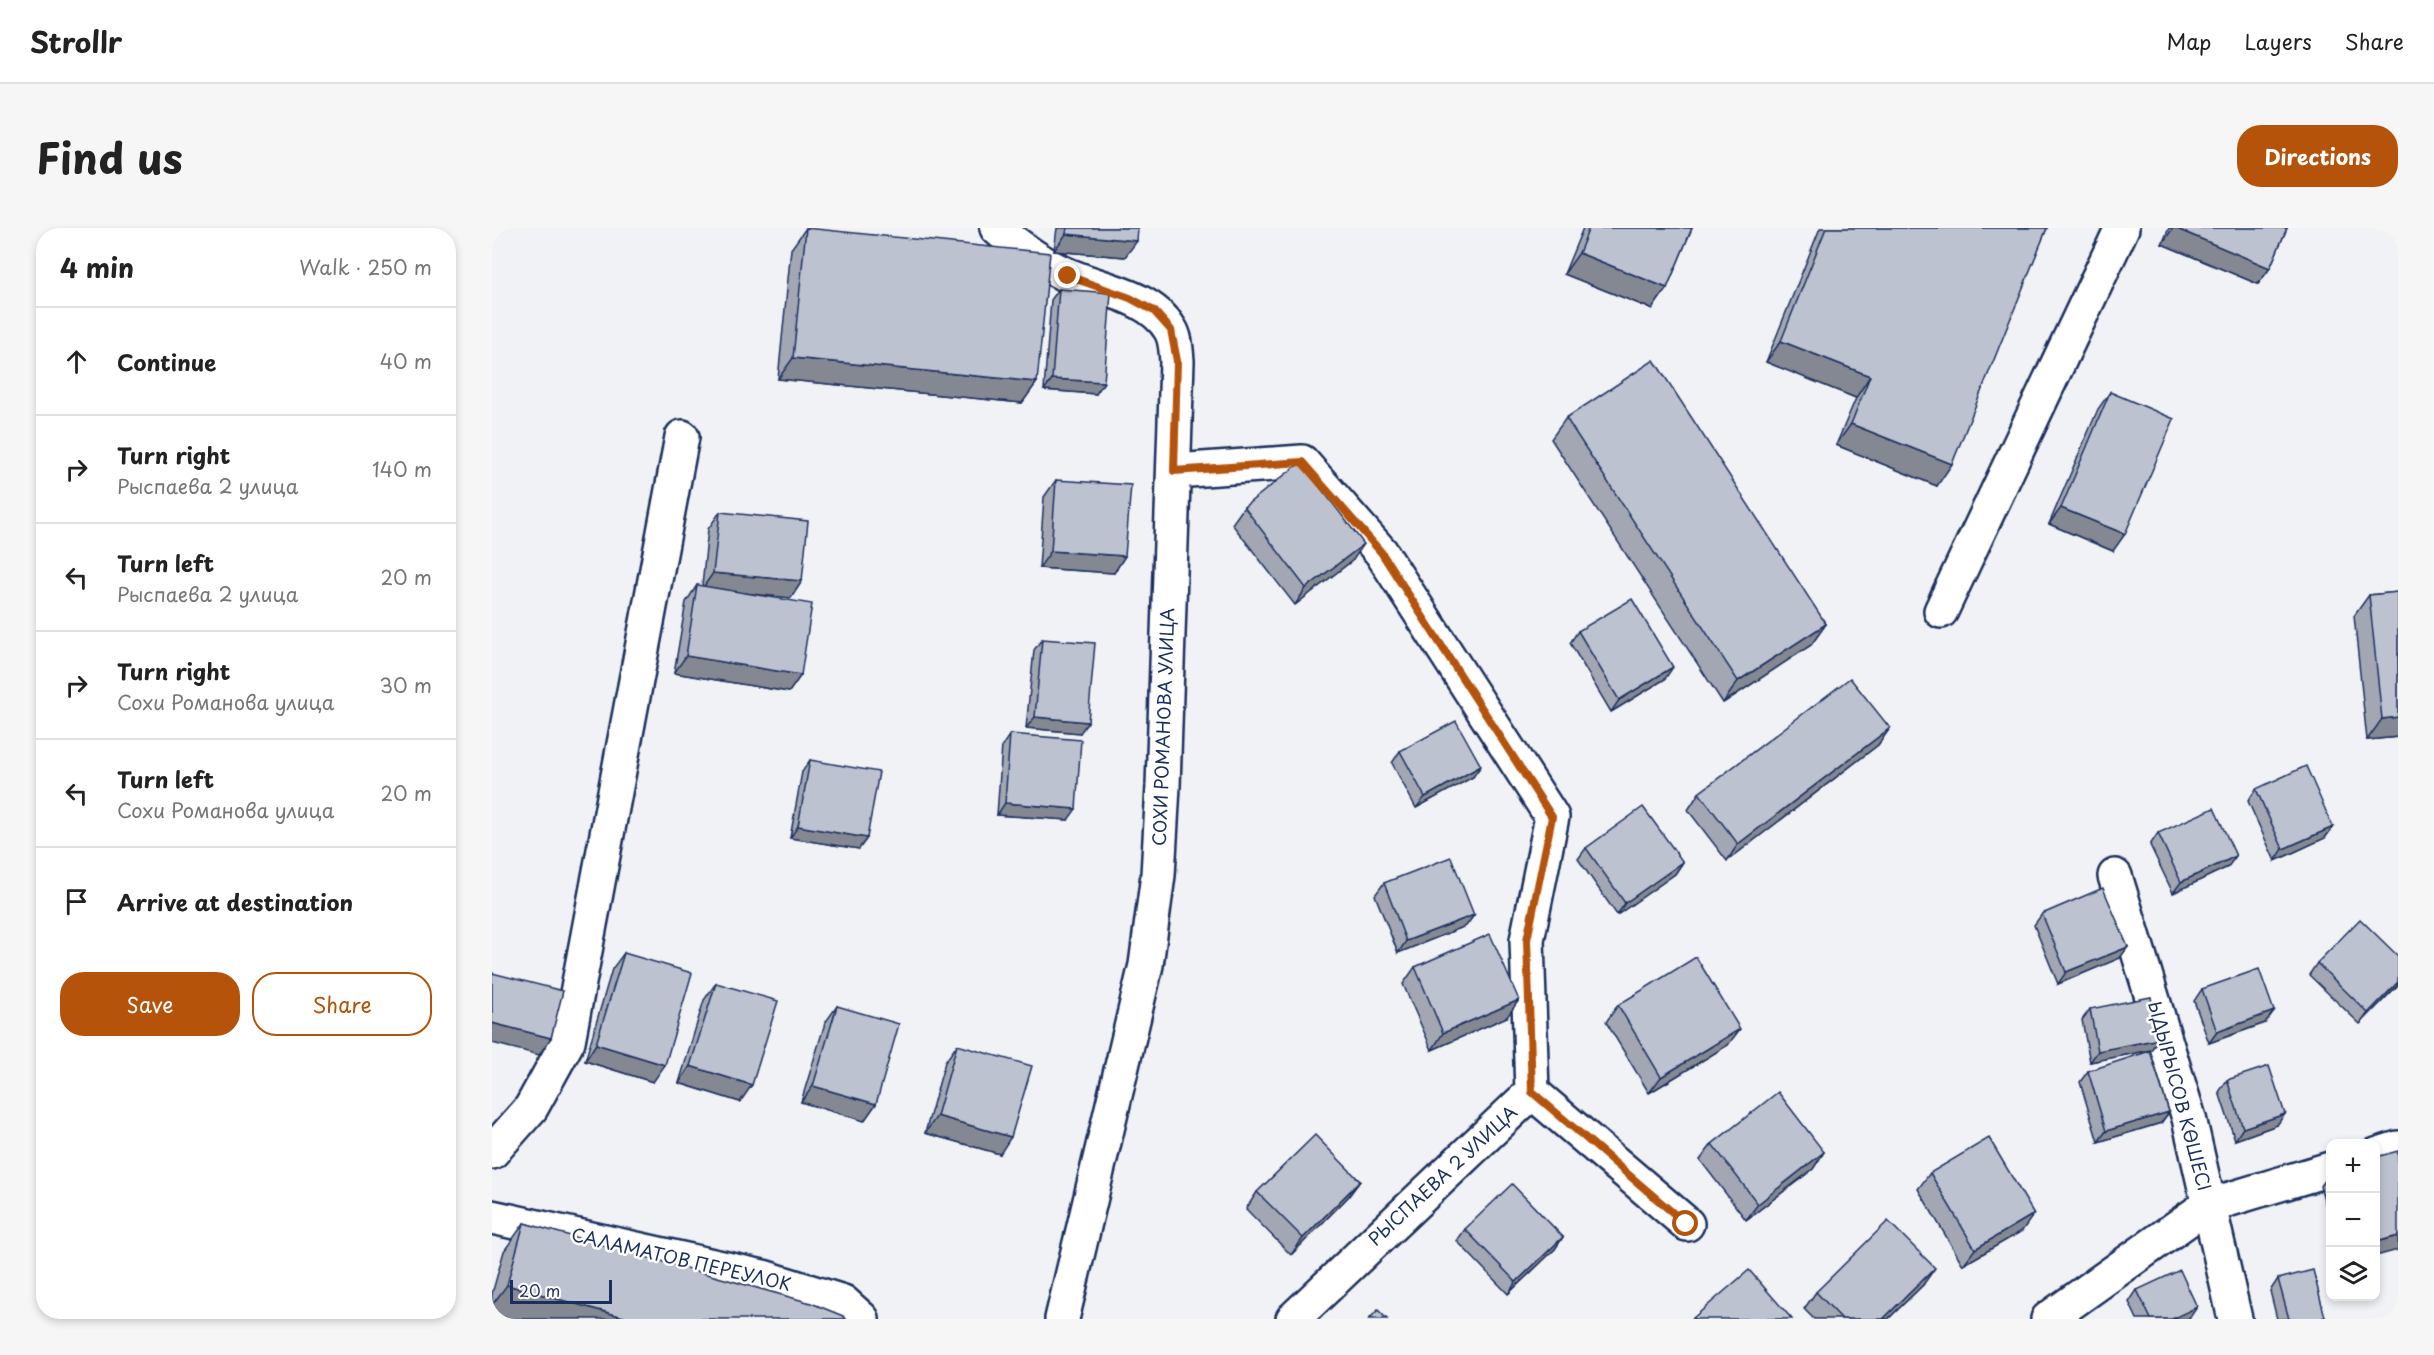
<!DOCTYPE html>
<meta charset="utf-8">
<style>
body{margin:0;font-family:"Playpen Sans",sans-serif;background:#f6f6f6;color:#222}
.controls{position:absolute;right:18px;bottom:18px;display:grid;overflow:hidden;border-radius:12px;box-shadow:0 3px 9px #0003}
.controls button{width:54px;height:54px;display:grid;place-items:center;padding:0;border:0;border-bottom:2px solid #e0e0e0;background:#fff;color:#222;font:30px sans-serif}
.scale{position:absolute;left:18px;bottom:15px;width:102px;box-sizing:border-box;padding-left:6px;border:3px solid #1b2f5e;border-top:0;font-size:16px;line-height:21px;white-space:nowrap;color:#1b2f5e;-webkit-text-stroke:4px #fff;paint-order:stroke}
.stop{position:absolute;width:18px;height:18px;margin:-14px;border:4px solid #b45309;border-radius:50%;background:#fff}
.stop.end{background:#b45309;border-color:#fff;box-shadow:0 2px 6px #0008}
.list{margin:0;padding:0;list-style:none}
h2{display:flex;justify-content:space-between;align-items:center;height:78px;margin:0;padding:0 24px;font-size:26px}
h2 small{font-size:20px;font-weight:400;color:#767676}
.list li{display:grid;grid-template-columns:39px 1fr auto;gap:18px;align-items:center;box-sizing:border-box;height:108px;padding:0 24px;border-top:2px solid #e0e0e0}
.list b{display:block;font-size:22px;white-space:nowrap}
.list p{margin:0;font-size:20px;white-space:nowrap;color:#767676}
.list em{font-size:20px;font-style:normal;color:#767676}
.actions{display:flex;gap:12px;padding:18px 24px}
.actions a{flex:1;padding:14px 0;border:2px solid #b45309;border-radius:24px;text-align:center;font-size:21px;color:#b45309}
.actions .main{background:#b45309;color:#fff}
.icon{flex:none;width:33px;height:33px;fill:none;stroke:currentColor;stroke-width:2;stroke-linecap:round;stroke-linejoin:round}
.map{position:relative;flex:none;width:1906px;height:1091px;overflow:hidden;border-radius:24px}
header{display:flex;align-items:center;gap:36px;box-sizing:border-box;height:84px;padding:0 30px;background:#fff;border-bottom:2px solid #e0e0e0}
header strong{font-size:28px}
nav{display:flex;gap:33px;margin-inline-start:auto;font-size:21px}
.intro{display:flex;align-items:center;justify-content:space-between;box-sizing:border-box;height:144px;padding:0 36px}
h1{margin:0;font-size:42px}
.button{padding:15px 27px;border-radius:24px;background:#b45309;color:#fff;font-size:21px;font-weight:700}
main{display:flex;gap:36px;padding:0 36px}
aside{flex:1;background:#fff;border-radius:24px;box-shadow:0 3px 9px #0003}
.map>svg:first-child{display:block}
</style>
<header>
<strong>Strollr</strong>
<nav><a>Map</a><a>Layers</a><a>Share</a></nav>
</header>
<div class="intro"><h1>Find us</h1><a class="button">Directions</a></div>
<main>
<aside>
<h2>4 min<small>Walk · 250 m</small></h2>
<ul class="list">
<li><svg class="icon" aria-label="ahead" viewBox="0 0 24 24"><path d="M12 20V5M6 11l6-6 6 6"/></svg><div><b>Continue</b></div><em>40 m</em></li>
<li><svg class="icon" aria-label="right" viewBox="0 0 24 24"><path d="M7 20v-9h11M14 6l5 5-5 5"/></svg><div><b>Turn right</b><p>Рыспаева 2 улица</p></div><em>140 m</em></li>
<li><svg class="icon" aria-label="left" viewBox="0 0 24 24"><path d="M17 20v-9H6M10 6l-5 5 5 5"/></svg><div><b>Turn left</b><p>Рыспаева 2 улица</p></div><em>20 m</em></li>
<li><svg class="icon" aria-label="right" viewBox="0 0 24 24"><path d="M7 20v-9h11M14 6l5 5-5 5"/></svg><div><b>Turn right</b><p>Сохи Романова улица</p></div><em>30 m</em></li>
<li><svg class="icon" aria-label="left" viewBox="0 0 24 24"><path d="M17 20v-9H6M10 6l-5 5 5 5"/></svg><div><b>Turn left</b><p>Сохи Романова улица</p></div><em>20 m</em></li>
<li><svg class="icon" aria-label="arrive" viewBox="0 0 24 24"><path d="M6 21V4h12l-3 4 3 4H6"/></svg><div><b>Arrive at destination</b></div></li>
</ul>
<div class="actions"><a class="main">Save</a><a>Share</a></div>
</aside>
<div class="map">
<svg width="1906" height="1091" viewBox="0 0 1906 1091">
<rect width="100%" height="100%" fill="#f1f2f5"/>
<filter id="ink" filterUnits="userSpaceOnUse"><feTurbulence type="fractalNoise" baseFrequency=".0167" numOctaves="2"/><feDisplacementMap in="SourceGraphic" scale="12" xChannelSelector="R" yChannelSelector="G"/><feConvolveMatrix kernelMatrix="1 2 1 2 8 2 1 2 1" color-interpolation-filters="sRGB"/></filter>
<g filter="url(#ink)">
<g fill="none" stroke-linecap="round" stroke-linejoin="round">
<g stroke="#1b2f5e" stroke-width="38">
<g id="minor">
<path d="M505 0C523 17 554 39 578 48 611 62 658 68 678 101 684 110 684 123 685 133L671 558 666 647 654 737 570 1091"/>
<path d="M683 243 810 234 889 324 1060 589 1035 712 1040 864 801 1091"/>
<path d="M1449 383 1630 0"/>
<path d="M1623 648 1697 890 1743 1091"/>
<path d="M1040 864 1195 996"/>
<path d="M0 924 39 880 76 813 190 209"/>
<path d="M1884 927 1906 920"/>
<path d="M0 989 271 1049 351 1074 370 1091"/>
<path d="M1556 1091 1715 978 1838 941"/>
</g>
</g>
<use href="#minor" stroke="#fff" stroke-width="33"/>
</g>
<g fill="#a2a7b3" stroke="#1b2f5e" stroke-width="1.5">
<path d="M314 0 545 154 530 175 286 151 299 21Z"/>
<path d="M565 0H646L633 29 562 23Z"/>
<path d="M1091 0H1200L1175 60 1160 81 1072 46Z"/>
<path d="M1328 0H1555L1445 258 1344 217 1364 170 1274 134Z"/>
<path d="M1677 0H1795L1778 40 1766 56 1670 16Z"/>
<path d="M567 61 612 154 604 166 552 162 559 72Z"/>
<path d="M1618 164 1621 323 1557 296 1606 181Z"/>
<path d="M1074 190 1334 396 1319 417 1231 475 1059 211Z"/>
<path d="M564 252 633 328 622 345 547 340 552 269Z"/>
<path d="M752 279 861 332 803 377 740 296Z"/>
<path d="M228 284 310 353 299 370 262 366 309 447 297 464 182 445 194 374 205 357 210 358 216 301Z"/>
<path d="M1906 364V509L1875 512 1862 388 1877 367Z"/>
<path d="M1086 403 1173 451 1119 484 1078 415Z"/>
<path d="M550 411 588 505 534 500 542 422Z"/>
<path d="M1398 500 1386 517 1235 633 1196 582 1207 565Z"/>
<path d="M518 506 576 592 505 587 510 518Z"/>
<path d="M908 523 981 549 924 580 900 535Z"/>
<path d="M318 532 375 610 367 621 298 610 310 544Z"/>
<path d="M1764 561 1841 599 1833 610 1783 633 1756 573Z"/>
<path d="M1666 605 1736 639 1681 665 1658 617Z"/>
<path d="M1094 620 1191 634 1183 646 1125 687 1086 631Z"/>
<path d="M892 655 982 687 974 698 906 725 883 667Z"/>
<path d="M1550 686 1628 730 1566 756 1542 697Z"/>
<path d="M132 725 161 854 93 833 120 741Z"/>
<path d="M1825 735 1906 757 1868 796 1817 747Z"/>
<path d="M923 739 1015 789 940 822 911 756Z"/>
<path d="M224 755 248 874 187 855 212 772Z"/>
<path d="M1710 761 1773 795 1717 815 1702 773Z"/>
<path d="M1126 777 1236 817 1157 865 1114 794Z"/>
<path d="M345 778 384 876 372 893 309 874 333 795Z"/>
<path d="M1598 781 1659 822 1598 834 1590 792Z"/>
<path d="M465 817 508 926 433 905 453 834Z"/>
<path d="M1596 843 1677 884 1669 895 1606 914 1588 854Z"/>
<path d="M1735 852 1785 897 1743 912 1727 864Z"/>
<path d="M1220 916 1332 924 1321 941 1254 992 1208 932Z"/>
<path d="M1839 943V995L1828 958Z"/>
<path d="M1438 945 1530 1003 1471 1037 1426 961Z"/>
<path d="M868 953 856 969 799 1027 754 981 765 964Z"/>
<path d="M32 995 354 1091 0 1086V1066L12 1023Z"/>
<path d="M973 1001 1071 1009 1063 1021 1016 1066 965 1013Z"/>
<path d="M1786 1051 1832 1091H1785L1778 1063Z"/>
<path d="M1431 1057 1396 1091H1322L1312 1081 1324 1064Z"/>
<path d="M1645 1062 1697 1091H1645L1637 1074Z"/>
</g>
<g fill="#848892" stroke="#1b2f5e" stroke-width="1.5">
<path d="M1681 0H1683L1778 40 1766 56 1670 16Z"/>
<path d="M574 6 645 13 633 29 562 23Z"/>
<path d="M1087 25 1175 60 1160 81 1072 46Z"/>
<path d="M1289 113 1378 148 1364 170 1274 134Z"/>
<path d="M301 130 545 154 530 175 286 151Z"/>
<path d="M560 151 612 154 604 166 552 162Z"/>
<path d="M1359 196 1460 236 1445 258 1344 217Z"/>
<path d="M1569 280 1633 306 1621 323 1557 296Z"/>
<path d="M872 316 861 332 803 377 814 360Z"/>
<path d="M559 323 633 328 622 345 547 340Z"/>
<path d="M221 345 310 353 299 370 210 361Z"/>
<path d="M1334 396 1319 417 1231 475 1246 453Z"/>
<path d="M194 428 309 447 297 464 182 445Z"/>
<path d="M1181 439 1173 451 1119 484 1127 472Z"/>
<path d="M543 489 596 494 588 505 534 500Z"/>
<path d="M1906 489V509L1875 512 1890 491Z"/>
<path d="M1398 500 1386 517 1235 633 1246 616Z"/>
<path d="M989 538 981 549 924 580 933 569Z"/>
<path d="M513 575 584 581 576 592 505 587Z"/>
<path d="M306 598 375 610 367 621 298 610Z"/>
<path d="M1841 599 1833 610 1783 633 1791 621Z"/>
<path d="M1744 628 1736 639 1681 665 1689 654Z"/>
<path d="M1191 634 1183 646 1125 687 1133 675Z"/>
<path d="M982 687 974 698 906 725 914 713Z"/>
<path d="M1636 719 1628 730 1566 756 1574 744Z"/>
<path d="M1906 754V757L1868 796 1876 785Z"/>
<path d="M1027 772 1015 789 940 822 951 805Z"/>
<path d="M1782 783 1773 795 1717 815 1725 804Z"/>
<path d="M0 795 59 810 47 827 0 815Z"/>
<path d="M1248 801 1236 817 1157 865 1169 849Z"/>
<path d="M1667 811 1659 822 1598 834 1606 823Z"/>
<path d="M104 816 173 837 161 854 93 833Z"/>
<path d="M198 838 260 857 248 874 187 855Z"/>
<path d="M321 858 384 876 372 893 309 874Z"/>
<path d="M1677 884 1669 895 1606 914 1614 903Z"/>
<path d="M1793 886 1785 897 1743 912 1751 900Z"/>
<path d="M445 888 519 909 508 926 433 905Z"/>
<path d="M1332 924 1321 941 1254 992 1266 976Z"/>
<path d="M868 953 856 969 799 1027 811 1010Z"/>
<path d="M1542 986 1530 1003 1471 1037 1483 1021Z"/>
<path d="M1906 1008V1022L1884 1028V1014Z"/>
<path d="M1071 1009 1063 1021 1016 1066 1024 1054Z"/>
<path d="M1443 1040 1431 1057 1396 1091H1391Z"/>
<path d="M15 1057 139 1091H17L0 1086V1077Z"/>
<path d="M1705 1079 1697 1091H1680Z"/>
</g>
<g fill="#bcc2d0" stroke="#1b2f5e" stroke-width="1.5">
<path d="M314 0 558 25 545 154 301 130Z"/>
<path d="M575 0H646L645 13 574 6Z"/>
<path d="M1097 0H1200L1175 60 1087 25Z"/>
<path d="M1334 0H1555L1460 236 1359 196 1378 148 1289 113Z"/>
<path d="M1683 0H1795L1778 40Z"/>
<path d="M567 61 619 65 612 154 560 151Z"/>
<path d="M1162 132 1334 396 1246 453 1074 190Z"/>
<path d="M1618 164 1682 191 1633 306 1569 280Z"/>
<path d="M809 234 872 316 814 360 752 279Z"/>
<path d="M564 252 639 257 633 328 559 323Z"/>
<path d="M228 284 316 293 310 353 221 345Z"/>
<path d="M205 357 320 376 309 447 194 428Z"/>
<path d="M1906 364V489L1890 491 1877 367Z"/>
<path d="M1140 371 1181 439 1127 472 1086 403Z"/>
<path d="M550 411 603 415 596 494 543 489Z"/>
<path d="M1358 450 1398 500 1246 616 1207 565Z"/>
<path d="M964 493 989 538 933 569 908 523Z"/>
<path d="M518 506 589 512 584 581 513 575Z"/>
<path d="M318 532 387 544 375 610 306 598Z"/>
<path d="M1814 538 1841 599 1791 621 1764 561Z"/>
<path d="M1151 579 1191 634 1133 675 1094 620Z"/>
<path d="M1722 580 1744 628 1689 654 1666 605Z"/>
<path d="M959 629 982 687 914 713 892 655Z"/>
<path d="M1611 660 1636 719 1574 744 1550 686Z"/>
<path d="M1868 691 1906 728V754L1876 785 1825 735Z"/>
<path d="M998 706 1027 772 951 805 923 739Z"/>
<path d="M132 725 200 745 173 837 104 816Z"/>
<path d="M1204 729 1248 801 1169 849 1126 777Z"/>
<path d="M1767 741 1782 783 1725 804 1710 761Z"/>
<path d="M0 745 71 763 59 810 0 795Z"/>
<path d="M224 755 286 773 260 857 198 838Z"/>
<path d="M1659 769 1667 811 1606 823 1598 781Z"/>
<path d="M345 778 407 796 384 876 321 858Z"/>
<path d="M465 817 540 838 519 909 445 888Z"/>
<path d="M1658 823 1677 884 1614 903 1596 843Z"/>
<path d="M1777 838 1793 886 1751 900 1735 852Z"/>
<path d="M1286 864 1332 924 1266 976 1220 916Z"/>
<path d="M823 907 868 953 811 1010 765 964Z"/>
<path d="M1497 910 1542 986 1483 1021 1438 945Z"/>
<path d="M1906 923V1008L1884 1014V929Z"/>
<path d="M1020 956 1071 1009 1024 1054 973 1001Z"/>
<path d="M1396 993 1443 1040 1391 1091H1350L1324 1064Z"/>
<path d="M32 995 319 1075 351 1088 354 1091H139L15 1057Z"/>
<path d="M1257 1042 1300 1091H1200Z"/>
<path d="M1688 1042 1705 1079 1680 1091H1659L1645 1062Z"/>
<path d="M1821 1042 1833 1089 1827 1091H1797L1786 1051Z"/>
<path d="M886 1082 895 1091H877Z"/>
</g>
</g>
<g fill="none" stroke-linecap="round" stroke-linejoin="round" filter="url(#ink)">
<path stroke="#b45309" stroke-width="8" d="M576 48 638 70 662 83 679 102 685 133 682 243 810 234 889 324 1060 589 1035 712 1040 864 1194 996"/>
</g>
<g text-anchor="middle" stroke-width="5" stroke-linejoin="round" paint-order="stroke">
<g font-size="18" fill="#1b2f5e" stroke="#fff">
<text transform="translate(672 499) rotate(-88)" y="6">СОХИ РОМАНОВА УЛИЦА</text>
<text transform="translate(1687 868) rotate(75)" y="6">ЫДЫРЫСОВ КӨШЕСІ</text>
<text transform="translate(951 948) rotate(-43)" y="6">РЫСПАЕВА 2 УЛИЦА</text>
<text transform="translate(189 1032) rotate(13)" y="6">САЛАМАТОВ ПЕРЕУЛОК</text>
</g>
</g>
</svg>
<div class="controls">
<button>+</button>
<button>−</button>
<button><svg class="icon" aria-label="layers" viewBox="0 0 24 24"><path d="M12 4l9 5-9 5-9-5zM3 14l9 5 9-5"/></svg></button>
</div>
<div class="scale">20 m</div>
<div class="stop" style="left:1194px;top:996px"></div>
<div class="stop end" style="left:576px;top:48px"></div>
</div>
</main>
